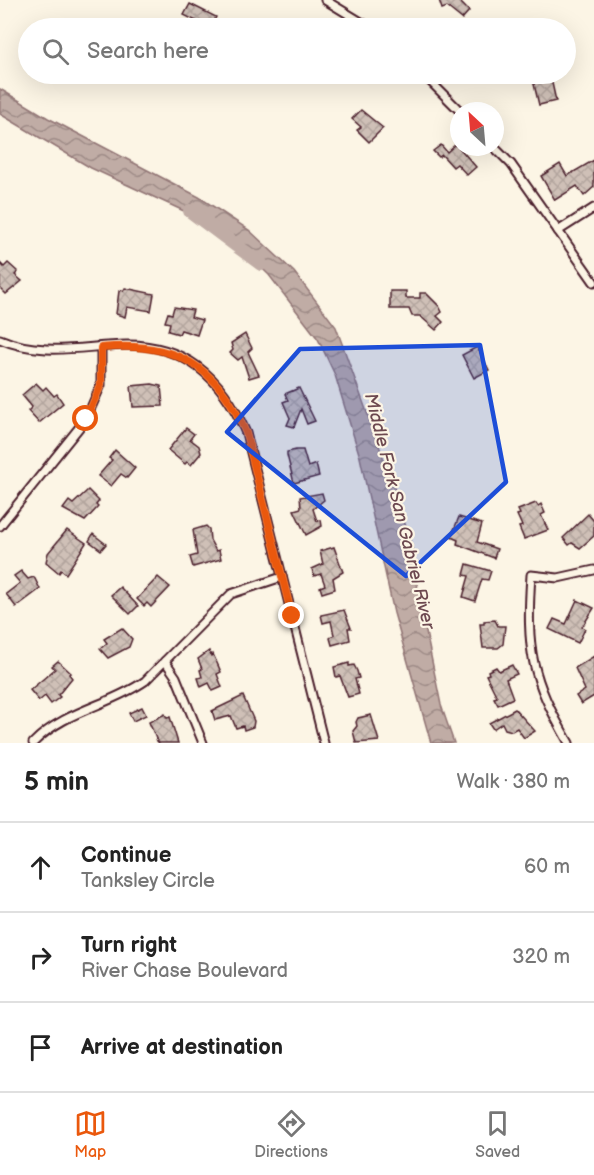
<!DOCTYPE html>
<meta charset="utf-8">
<style>
body{margin:0;font-family:"Balsamiq Sans",sans-serif;background:#f6f6f6;color:#222}
.compass{position:absolute;left:450px;top:102px;width:54px;height:54px;border-radius:50%;background:#fff;box-shadow:0 6px 24px #0002;rotate:334deg}
.stop{position:absolute;width:18px;height:18px;margin:-14px;border:4px solid #ea580c;border-radius:50%;background:#fff}
.stop.end{background:#ea580c;border-color:#fff;box-shadow:0 2px 6px #0008}
.list{margin:0;padding:0;list-style:none}
h2{display:flex;justify-content:space-between;align-items:center;height:78px;margin:0;padding:0 24px;font-size:26px}
h2 small{font-size:20px;font-weight:400;color:#767676}
.list li{display:grid;grid-template-columns:39px 1fr auto;gap:18px;align-items:center;box-sizing:border-box;height:90px;padding:0 24px;border-top:2px solid #e0e0e0}
.list b{display:block;font-size:22px;white-space:nowrap}
.list p{margin:0;font-size:20px;white-space:nowrap;color:#767676}
.list em{font-size:20px;font-style:normal;color:#767676}
.icon{flex:none;width:33px;height:33px;fill:none;stroke:currentColor;stroke-width:2;stroke-linecap:round;stroke-linejoin:round}
.map{position:relative;flex:none;width:594px;height:743px;overflow:hidden}
.search{position:absolute;background:#fff;box-shadow:0 6px 24px #0002;left:18px;right:18px;top:18px;height:66px;display:flex;align-items:center;gap:15px;box-sizing:border-box;padding:0 21px;border-radius:33px;color:#767676;font-size:22px}
.sheet{height:348px;background:#fff}
nav{display:flex;justify-content:space-around;align-items:center;box-sizing:border-box;height:84px;border-top:2px solid #e0e0e0;background:#fff;font-size:16px;color:#767676}
nav a{display:grid;justify-items:center;gap:3px}
nav .on{color:#ea580c}
.map>svg:first-child{display:block}
</style>
<div class="map">
<svg width="594" height="743" viewBox="0 0 594 743">
<defs>
<pattern id="water-waves" width="16" height="10" patternUnits="userSpaceOnUse" patternTransform="scale(1.5)"><rect width="16" height="10" fill="#c0aca5"/><path d="M0 5q4-4 8 0t8 0" fill="none" stroke="#9e8b87"/></pattern>
<pattern id="building-cross-hatch" width="8" height="8" patternUnits="userSpaceOnUse" patternTransform="scale(1.5)"><rect width="8" height="8" fill="#cfc0b7"/><path d="M0 0l8 8M0 8l8-8" fill="none" stroke="#b3a59e"/></pattern>
</defs>
<rect width="100%" height="100%" fill="#fcf5e5"/>
<filter id="ink" filterUnits="userSpaceOnUse"><feTurbulence type="fractalNoise" baseFrequency=".0167" numOctaves="2"/><feDisplacementMap in="SourceGraphic" scale="12" xChannelSelector="R" yChannelSelector="G"/><feConvolveMatrix kernelMatrix="1 2 1 2 8 2 1 2 1" color-interpolation-filters="sRGB"/></filter>
<g filter="url(#ink)">
<path fill="url(#water-waves)" stroke="#917474" stroke-width="1.5" d="M0 89 48 118 199 197 249 230 294 272 336 327 394 487 412 547 420 603 441 705 454 743H431L394 613 360 457 335 375 318 339 269 275 233 240 199 218 91 168 0 114Z"/>
<g fill="none" stroke-linecap="round" stroke-linejoin="round">
<path stroke="#c0aca5" stroke-width="14" d="M190 211 261 264"/>
</g>
<g fill="url(#building-cross-hatch)" stroke="#4a1f2b" stroke-width="1.5">
<path d="M439 0H458L469 11 462 19 447 7 442 9Z"/>
<path d="M190 4 216 17 210 28 184 15Z"/>
<path d="M550 74 556 101 539 105 532 76Z"/>
<path d="M361 110 383 128 369 142 357 130 361 127 352 119Z"/>
<path d="M456 144 476 167 467 175 457 164 453 167 442 155 439 157 433 151 441 145 447 152Z"/>
<path d="M594 160V187L584 196 577 186 555 200 541 176 560 164 567 176Z"/>
<path d="M0 263 4 267 8 263 18 272 15 275 22 281 6 294 0 288Z"/>
<path d="M125 288 154 294 151 311 127 307 125 317 116 314 119 291 124 290Z"/>
<path d="M390 291H406V298H420V293H426L439 306 442 312 437 316 443 322 436 330 420 316H412L409 309H390Z"/>
<path d="M174 307 193 310 191 317 202 320 197 335 181 330 179 334 168 331 170 323 165 322 168 313 172 314Z"/>
<path d="M245 334 252 348 248 352 259 375 249 378 242 357 238 360 230 353 233 350 231 343Z"/>
<path d="M477 347 489 370 474 378 462 355Z"/>
<path d="M36 383 43 390 46 387 54 396 57 394 63 403 39 423 28 411 32 407 22 395Z"/>
<path d="M152 384 161 386 163 406 133 407 131 386Z"/>
<path d="M299 388 315 421 307 424 301 409 294 427 287 425 290 418 283 402 288 400 285 394Z"/>
<path d="M186 428 194 434 190 439 199 446 201 453 191 465 187 462 185 464 168 450Z"/>
<path d="M115 450 135 468 127 478 121 474 111 486 98 476 112 460 109 458Z"/>
<path d="M296 450H303L308 467 316 464 319 476 294 483 287 455V452Z"/>
<path d="M88 490 99 501 96 505 98 507 85 521 63 509 69 501 73 504Z"/>
<path d="M322 493 324 500 313 509 317 521 321 520 322 526 306 535 294 510 301 508 300 497Z"/>
<path d="M536 503 538 506 541 504 545 513 541 515 548 530 524 539 519 527 522 526 517 515 520 514 518 510Z"/>
<path d="M588 514 594 521V536L580 548 572 543 569 545 563 538Z"/>
<path d="M459 517 482 524 477 542 497 549 494 558 457 544 458 540 451 537Z"/>
<path d="M206 526 209 529 210 540 216 551 219 550 221 559 193 567 190 557 197 555 193 530Z"/>
<path d="M67 530 86 543 66 574 61 570 59 573 46 562 48 553Z"/>
<path d="M93 534 106 544 101 550 89 541Z"/>
<path d="M334 547 343 572 333 578 335 589 322 593 320 587 325 585 321 574 314 576 312 569 323 564 320 551Z"/>
<path d="M467 564 491 571 488 580 482 579 475 601 463 597 469 576 464 575Z"/>
<path d="M21 571 28 579 34 577 40 589 16 607 6 594 20 583 14 576Z"/>
<path d="M158 577 170 587 151 607 147 603 144 606 137 599Z"/>
<path d="M120 587 138 606 130 614 111 595Z"/>
<path d="M577 600 594 608 582 627 585 629 578 643 549 629 554 619 566 624Z"/>
<path d="M344 610 351 628H348L350 640 332 645 330 638 334 635 331 621 323 623 321 615Z"/>
<path d="M495 620 498 626H505L503 644 498 648H483L480 624H484V621Z"/>
<path d="M122 628 132 639 129 647 108 658 100 649 107 643 104 639Z"/>
<path d="M209 651 211 656 213 654 221 672 217 674 222 687 213 691 209 683 201 687 198 678 202 677 200 670 202 669 198 659Z"/>
<path d="M594 656V696L581 704 576 696 585 690 575 668Z"/>
<path d="M58 661 71 673 69 674 72 678 58 695 60 697 51 704 45 696 39 701 30 690 55 669 52 666Z"/>
<path d="M349 663V666L354 665 357 671 359 678 355 679 359 694 348 697 340 676 336 677 334 667Z"/>
<path d="M512 665 517 674 506 679 513 698 498 705 494 698 497 697 486 675 489 674 488 671 496 667 499 671Z"/>
<path d="M243 696 254 721 253 727 244 730 243 726 236 728 231 716 215 720 212 711Z"/>
<path d="M142 707 146 715 133 721 129 713Z"/>
<path d="M515 709 535 731 524 738 517 728 512 731 505 729 502 723 493 729 489 723Z"/>
<path d="M165 714 167 718 170 717 178 743H159L157 741 149 722Z"/>
<path d="M371 715 379 741 356 743 353 731 357 726 356 722 358 718Z"/>
</g>
<g fill="none" stroke-linecap="round" stroke-linejoin="round">
<g stroke="#4a1f2b" stroke-width="11">
<g id="street">
<path d="M325 0 371 28"/>
<path d="M423 74 460 111"/>
<path d="M494 147 511 164 594 282"/>
<path d="M558 231 594 208"/>
<path d="M0 339C42 357 82 346 126 345 187 344 224 381 246 433L324 743"/>
<path d="M0 526 86 419 101 385V348"/>
<path d="M165 661 176 677 203 743"/>
<path d="M33 743C65 710 109 706 145 681L231 594 282 577"/>
<path d="M569 743C531 678 526 650 531 575L558 578 594 570"/>
</g>
</g>
<use href="#street" stroke="#fcf5e5" stroke-width="7"/>
</g>
</g>
<g fill="none" stroke-linecap="round" stroke-linejoin="round" filter="url(#ink)">
<path stroke="#ea580c" stroke-width="8" d="M86 419 101 385V348C174 340 218 366 246 433L292 616"/>
</g>
<path fill="#1d4ed8" fill-opacity="0.2" stroke="#1d4ed8" stroke-width="4.5" stroke-linejoin="round" d="M480 345 506 482 406 576 227 432 300 349Z"/>
<g text-anchor="middle" stroke-width="4.5" stroke-linejoin="round" paint-order="stroke">
<g font-size="18" font-style="italic" fill="#6d4950" stroke="#fcf5e5">
<text transform="translate(400 511) rotate(76)" y="6">Middle Fork San Gabriel River</text>
</g>
</g>
</svg>
<svg class="compass" viewBox="-18 -18 36 36"><path d="M0-13l5 13h-10z" fill="#e53935"/><path d="M0 13l5-13h-10z" fill="#767676"/></svg>
<div class="stop" style="left:86px;top:419px"></div>
<div class="stop end" style="left:292px;top:616px"></div>
<div class="search"><svg class="icon" aria-label="search" viewBox="0 0 24 24"><circle cx="10" cy="10" r="6"/><path d="M15 15l6 6"/></svg>Search here</div>
</div>
<section class="sheet">
<h2>5 min<small>Walk · 380 m</small></h2>
<ul class="list">
<li><svg class="icon" aria-label="ahead" viewBox="0 0 24 24"><path d="M12 20V5M6 11l6-6 6 6"/></svg><div><b>Continue</b><p>Tanksley Circle</p></div><em>60 m</em></li>
<li><svg class="icon" aria-label="right" viewBox="0 0 24 24"><path d="M7 20v-9h11M14 6l5 5-5 5"/></svg><div><b>Turn right</b><p>River Chase Boulevard</p></div><em>320 m</em></li>
<li><svg class="icon" aria-label="arrive" viewBox="0 0 24 24"><path d="M6 21V4h12l-3 4 3 4H6"/></svg><div><b>Arrive at destination</b></div></li>
</ul>
</section>
<nav>
<a class="on"><svg class="icon" aria-label="map" viewBox="0 0 24 24"><path d="M3 6l6-2 6 2 6-2v14l-6 2-6-2-6 2zM9 4v14M15 6v14"/></svg>Map</a>
<a><svg class="icon" aria-label="directions" viewBox="0 0 24 24"><path d="M12 3l9 9-9 9-9-9zM9 14v-3h6M13 9l2 2-2 2"/></svg>Directions</a>
<a><svg class="icon" aria-label="saved" viewBox="0 0 24 24"><path d="M7 4h10v16l-5-4-5 4z"/></svg>Saved</a>
</nav>
